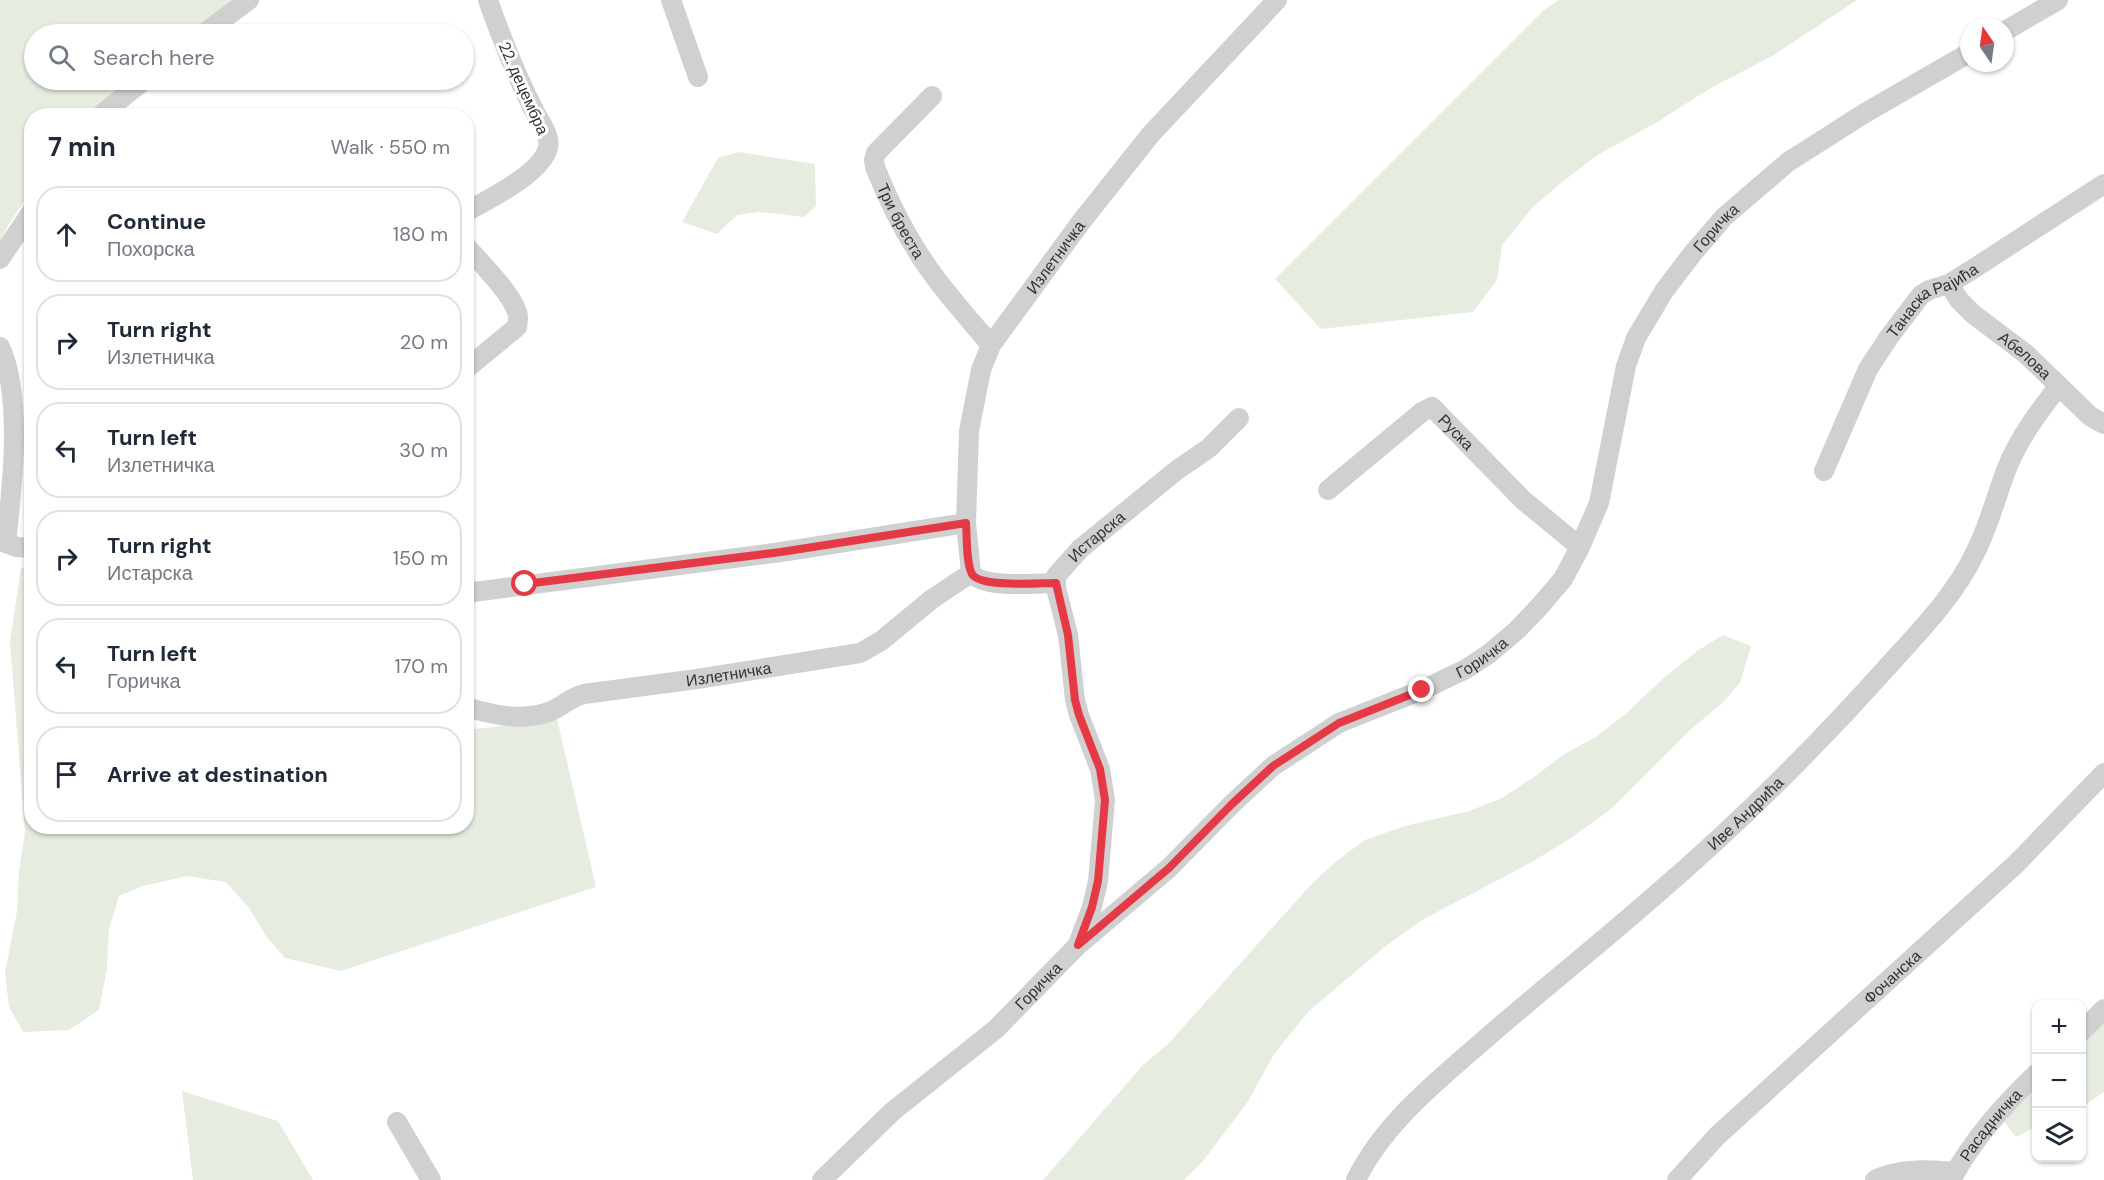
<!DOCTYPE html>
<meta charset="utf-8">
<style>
body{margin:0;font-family:"DM Sans",sans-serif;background:#f2f2f3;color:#1f2937}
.controls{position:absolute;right:18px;bottom:18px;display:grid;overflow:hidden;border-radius:12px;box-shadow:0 2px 4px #0004}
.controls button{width:54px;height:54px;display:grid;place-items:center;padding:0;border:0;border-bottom:2px solid #e0e1e3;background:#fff;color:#1f2937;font:30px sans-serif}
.compass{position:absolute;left:1960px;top:18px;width:54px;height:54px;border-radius:50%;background:#fff;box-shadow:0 2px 4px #0004;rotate:347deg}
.stop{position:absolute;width:18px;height:18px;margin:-14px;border:4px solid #e63946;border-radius:50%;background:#fff}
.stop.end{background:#e63946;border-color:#fff;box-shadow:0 2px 6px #0008}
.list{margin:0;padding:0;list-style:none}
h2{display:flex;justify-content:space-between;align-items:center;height:78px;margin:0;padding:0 24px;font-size:26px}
h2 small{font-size:20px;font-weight:400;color:#747a83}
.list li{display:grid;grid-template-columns:39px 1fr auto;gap:18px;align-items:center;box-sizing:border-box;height:96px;margin:0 12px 12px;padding:0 12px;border:2px solid #e0e1e3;border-radius:24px}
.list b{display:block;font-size:22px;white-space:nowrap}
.list p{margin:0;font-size:20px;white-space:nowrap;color:#747a83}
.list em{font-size:20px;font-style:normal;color:#747a83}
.icon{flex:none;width:33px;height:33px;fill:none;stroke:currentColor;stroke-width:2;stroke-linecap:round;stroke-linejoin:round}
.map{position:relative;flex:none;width:2104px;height:1180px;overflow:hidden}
.search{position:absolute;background:#fff;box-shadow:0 2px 4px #0004;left:24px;top:24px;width:450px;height:66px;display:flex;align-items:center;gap:15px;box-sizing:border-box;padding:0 21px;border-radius:33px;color:#747a83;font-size:22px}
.panel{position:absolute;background:#fff;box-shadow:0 2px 4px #0004;left:24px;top:108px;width:450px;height:726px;border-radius:24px}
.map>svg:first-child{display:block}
</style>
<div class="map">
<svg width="2104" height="1180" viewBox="0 0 2104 1180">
<rect width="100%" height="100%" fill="#fff"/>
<g fill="#e6ecdf">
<path d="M0 0H237L191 34H34V80H130L86 115 32 116 31 191 9 224 0 242Z"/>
<path d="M1559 0H1857L1774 55 1709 89 1659 121 1596 156 1561 183 1533 207 1502 245 1497 280 1473 312 1321 329 1275 279 1544 10Z"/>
<path d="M739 152 815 164 816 206 804 217 759 212 737 215 717 234 682 222 718 158Z"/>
<path d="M21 567 32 572V826H466L467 730 557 719 596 887 341 971 285 958 266 936 249 908 226 882 187 876 143 886 119 896 109 929 107 969 99 1010 69 1030 23 1032 9 1007 5 973 17 911 19 871 25 832 10 642Z"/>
<path d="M1723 635 1751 646 1740 683 1720 705 1690 730 1612 808 1571 838 1532 862 1422 920 1387 945 1309 1011 1274 1054 1247 1103 1203 1161 1184 1180H1043L1143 1065 1168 1044 1308 888 1335 862 1365 840 1405 826 1469 811 1502 798 1537 775 1564 754 1596 737 1628 712 1659 682 1697 651Z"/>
<path d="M2104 1021V1092L2082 1107V1043Z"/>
<path d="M2036 1087V1127H2035L2016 1137 2003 1120Z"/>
<path d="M182 1091 278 1121 313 1180H193Z"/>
</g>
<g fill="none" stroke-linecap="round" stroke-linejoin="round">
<g stroke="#d0d0d0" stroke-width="20">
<path d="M671 0 698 77"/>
<path d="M2005 31 2058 0"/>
<path d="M203 34 249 0"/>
<path id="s1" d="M932 96 876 153 874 160 875 167C889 202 907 238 929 269 948 296 970 320 991 345"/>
<path d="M100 116 144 80"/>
<path d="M466 212C489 199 541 174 548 148 551 137 541 123 536 114 516 76 502 40 488 0"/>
<path d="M466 246C480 262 511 293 517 312 519 317 518 322 517 327L466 369"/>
<path d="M0 259 32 211"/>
<path id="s2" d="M1949 284 1959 300 1973 314 2026 354 2090 416 2104 424"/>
<path d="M0 347C23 396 12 489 6 543"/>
<path id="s3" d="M1824 471 1868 369 1889 337 1921 295 1929 290 1949 284 1973 269 2104 184"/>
<path id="s4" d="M1328 490 1422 412 1432 407 1523 500 1580 547"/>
<path d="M6 543 17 547 32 548"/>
<path id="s5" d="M1056 583C1035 583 984 589 971 573L966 523 969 431 981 370 991 345 1081 222 1151 134 1277 0"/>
<path d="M466 593 781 552 966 523"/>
<path id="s6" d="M466 707C493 715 524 722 551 711 563 706 571 697 584 694L697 679 860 653 881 641 932 599 971 573"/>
<path id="s7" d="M1078 944 1092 907 1098 881 1105 800 1100 769 1079 715 1075 700 1068 635 1056 588V576L1080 549 1177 470 1209 448 1239 418"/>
<path d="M2082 1031 2104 1009"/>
<path d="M397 1122 431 1180"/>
<path id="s8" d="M822 1180 893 1111 996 1029 1078 945 1169 868 1232 804 1273 766 1339 723 1422 690 1466 669 1490 653 1517 630 1540 606 1563 579 1580 547 1599 503 1626 366 1636 338 1664 291 1693 253 1724 217 1788 162 1865 113 1969 53"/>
<path id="s9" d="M1356 1180C1383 1124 1437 1081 1483 1041 1538 993 1596 947 1652 898 1736 826 1816 747 1890 664 1921 630 1955 595 1975 553 1989 526 1996 496 2007 468 2019 438 2039 411 2059 386"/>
<path id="s10" d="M1677 1180 1717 1136 2017 863 2104 773"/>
<path d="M1875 1180C1899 1168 1929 1169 1955 1172"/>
<path id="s11" d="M1951 1180C1973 1139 2003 1106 2036 1074"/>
</g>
</g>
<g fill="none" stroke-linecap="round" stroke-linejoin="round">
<path stroke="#e63946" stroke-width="8" d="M525 584 781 552 966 523C967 536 966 563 972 574 980 588 1040 583 1056 583L1068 635 1075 700 1079 715 1100 769 1105 800 1098 881 1092 907 1078 945 1169 868 1232 804 1273 766 1339 723 1422 690"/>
</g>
<g text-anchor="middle" stroke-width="6" stroke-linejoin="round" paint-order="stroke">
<g font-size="16" fill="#333" stroke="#fff">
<text transform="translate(524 88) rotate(66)" y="6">22. децембра</text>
<text dy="6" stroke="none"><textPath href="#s1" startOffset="154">Три бреста</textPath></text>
<text dy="6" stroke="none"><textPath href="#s8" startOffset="1353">Горичка</textPath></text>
<text dy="6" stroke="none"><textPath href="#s5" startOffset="428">Излетничка</textPath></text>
<text dy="6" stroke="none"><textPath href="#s3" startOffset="208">Танаска Рајића</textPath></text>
<text dy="6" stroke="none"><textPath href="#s2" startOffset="105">Абелова</textPath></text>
<text dy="6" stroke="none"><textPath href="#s4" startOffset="168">Руска</textPath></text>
<text dy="6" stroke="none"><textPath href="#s7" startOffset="435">Истарска</textPath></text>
<text dy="6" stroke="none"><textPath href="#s8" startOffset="849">Горичка</textPath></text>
<text dy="6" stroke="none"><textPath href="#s6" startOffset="270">Излетничка</textPath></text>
<text dy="6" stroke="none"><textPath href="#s9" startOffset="537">Иве Андрића</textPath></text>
<text dy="6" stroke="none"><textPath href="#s10" startOffset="296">Фочанска</textPath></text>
<text dy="6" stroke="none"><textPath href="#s8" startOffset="291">Горичка</textPath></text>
<text dy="6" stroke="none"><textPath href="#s11" startOffset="68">Расадничка</textPath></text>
</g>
</g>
</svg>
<div class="controls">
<button>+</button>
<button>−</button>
<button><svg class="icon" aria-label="layers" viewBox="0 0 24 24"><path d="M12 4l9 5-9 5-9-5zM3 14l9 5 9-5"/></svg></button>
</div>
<svg class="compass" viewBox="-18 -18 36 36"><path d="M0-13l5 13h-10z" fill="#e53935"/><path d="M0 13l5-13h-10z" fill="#747a83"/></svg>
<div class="stop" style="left:525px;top:584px"></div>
<div class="stop end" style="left:1422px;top:690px"></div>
<div class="search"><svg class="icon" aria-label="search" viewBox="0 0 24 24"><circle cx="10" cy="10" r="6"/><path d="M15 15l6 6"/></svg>Search here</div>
<section class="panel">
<h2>7 min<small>Walk · 550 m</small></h2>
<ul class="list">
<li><svg class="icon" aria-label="ahead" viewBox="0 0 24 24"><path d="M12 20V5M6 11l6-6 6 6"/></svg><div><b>Continue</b><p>Похорска</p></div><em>180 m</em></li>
<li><svg class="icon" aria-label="right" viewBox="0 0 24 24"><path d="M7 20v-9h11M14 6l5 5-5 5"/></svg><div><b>Turn right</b><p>Излетничка</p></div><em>20 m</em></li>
<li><svg class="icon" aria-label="left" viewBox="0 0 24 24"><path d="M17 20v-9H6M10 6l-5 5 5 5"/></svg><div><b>Turn left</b><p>Излетничка</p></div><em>30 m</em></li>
<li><svg class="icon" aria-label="right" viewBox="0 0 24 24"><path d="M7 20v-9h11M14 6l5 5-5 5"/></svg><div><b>Turn right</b><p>Истарска</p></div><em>150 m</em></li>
<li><svg class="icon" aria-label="left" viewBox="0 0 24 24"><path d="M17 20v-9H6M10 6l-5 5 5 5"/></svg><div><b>Turn left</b><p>Горичка</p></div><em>170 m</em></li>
<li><svg class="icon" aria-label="arrive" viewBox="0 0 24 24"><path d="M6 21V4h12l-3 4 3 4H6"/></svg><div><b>Arrive at destination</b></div></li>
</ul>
</section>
</div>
